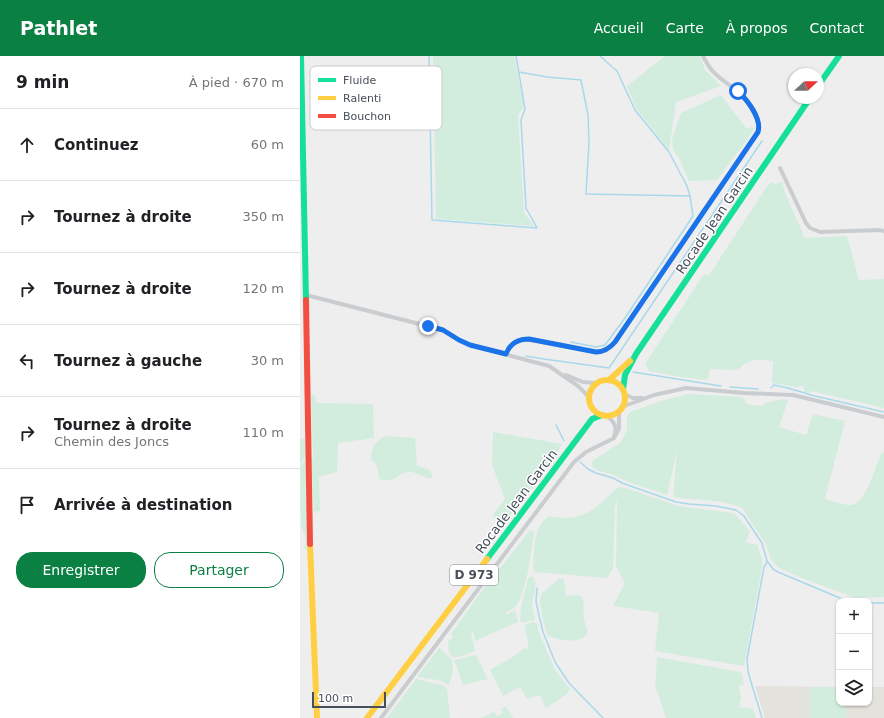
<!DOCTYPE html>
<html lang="fr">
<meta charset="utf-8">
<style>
body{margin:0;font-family:"DejaVu Sans",sans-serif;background:#f2f2f2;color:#202124}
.controls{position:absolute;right:12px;bottom:12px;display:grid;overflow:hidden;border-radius:8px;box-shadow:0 1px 3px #0004}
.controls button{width:36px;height:36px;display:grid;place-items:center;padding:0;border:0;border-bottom:1px solid #e0e0e0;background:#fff;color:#202124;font:20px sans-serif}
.compass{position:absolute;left:488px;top:12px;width:36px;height:36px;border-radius:50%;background:#fff;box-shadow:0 1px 3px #0004;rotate:68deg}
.scale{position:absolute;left:12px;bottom:10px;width:74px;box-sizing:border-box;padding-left:4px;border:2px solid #464f5a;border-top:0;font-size:11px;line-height:14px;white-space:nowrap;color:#464f5a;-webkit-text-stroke:3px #fff;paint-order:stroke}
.stop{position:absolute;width:12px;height:12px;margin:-9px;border:3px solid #1a73e8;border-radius:50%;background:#fff}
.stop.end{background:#1a73e8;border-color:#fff;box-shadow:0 1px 4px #0008}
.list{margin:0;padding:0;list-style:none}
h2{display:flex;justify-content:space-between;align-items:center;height:52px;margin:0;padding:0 16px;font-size:17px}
h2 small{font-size:13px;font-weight:400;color:#757577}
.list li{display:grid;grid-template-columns:26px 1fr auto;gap:12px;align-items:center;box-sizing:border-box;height:72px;padding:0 16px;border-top:1px solid #e0e0e0}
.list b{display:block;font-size:15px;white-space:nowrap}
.list p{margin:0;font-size:13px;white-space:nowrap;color:#757577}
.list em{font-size:13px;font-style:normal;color:#757577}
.actions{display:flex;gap:8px;padding:12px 16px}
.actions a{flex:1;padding:9px 0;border:1px solid #0b8043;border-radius:16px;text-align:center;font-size:14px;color:#0b8043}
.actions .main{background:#0b8043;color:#fff}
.icon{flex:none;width:22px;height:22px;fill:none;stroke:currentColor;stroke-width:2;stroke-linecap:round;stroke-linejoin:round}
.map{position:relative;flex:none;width:584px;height:662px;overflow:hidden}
header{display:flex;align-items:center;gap:24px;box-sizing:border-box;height:56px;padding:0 20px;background:#0b8043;color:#fff}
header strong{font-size:19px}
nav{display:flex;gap:22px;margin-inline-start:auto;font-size:14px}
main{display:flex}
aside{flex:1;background:#fff}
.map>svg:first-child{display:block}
</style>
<header>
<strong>Pathlet</strong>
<nav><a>Accueil</a><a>Carte</a><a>À propos</a><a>Contact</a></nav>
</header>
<main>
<aside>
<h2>9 min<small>À pied · 670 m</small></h2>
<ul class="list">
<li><svg class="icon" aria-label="ahead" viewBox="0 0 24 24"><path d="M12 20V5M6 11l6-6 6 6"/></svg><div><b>Continuez</b></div><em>60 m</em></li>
<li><svg class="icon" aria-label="right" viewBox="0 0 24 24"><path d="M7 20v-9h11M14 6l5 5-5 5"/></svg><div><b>Tournez à droite</b></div><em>350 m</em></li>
<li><svg class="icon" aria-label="right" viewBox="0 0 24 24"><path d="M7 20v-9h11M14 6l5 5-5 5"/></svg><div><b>Tournez à droite</b></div><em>120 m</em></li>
<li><svg class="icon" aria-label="left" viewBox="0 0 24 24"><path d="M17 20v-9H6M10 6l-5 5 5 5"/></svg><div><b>Tournez à gauche</b></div><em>30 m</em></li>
<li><svg class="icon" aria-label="right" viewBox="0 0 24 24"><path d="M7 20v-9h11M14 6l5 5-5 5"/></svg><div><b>Tournez à droite</b><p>Chemin des Joncs</p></div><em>110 m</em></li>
<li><svg class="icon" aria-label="arrive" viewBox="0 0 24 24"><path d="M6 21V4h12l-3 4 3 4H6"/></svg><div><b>Arrivée à destination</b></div></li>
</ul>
<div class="actions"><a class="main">Enregistrer</a><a>Partager</a></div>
</aside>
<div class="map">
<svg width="584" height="662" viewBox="0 0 584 662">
<rect width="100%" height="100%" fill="#efeeee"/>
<path fill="#e4e2dc" d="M455 630 539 631V647H569V631H584V662H465Z"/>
<g fill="#d2edde">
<path d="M133 0H214L224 51 218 59 224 157 234 170 136 163Z"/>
<path d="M365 0H400L405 14 421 30 376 46 369 94 336 52 327 30Z"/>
<path d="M421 39 446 72 455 71 446 85 417 124 389 125 379 102 373 94 372 83 381 57Z"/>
<path d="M472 126 476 128 482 126 486 139 505 182 547 180 559 224 584 223V352L511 335 509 337 504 336V331L501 330 497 331 472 327 473 305C458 304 449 301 438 314L410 313 407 324 381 321 349 315 345 308 404 218 409 219 468 129Z"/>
<path d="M388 338 443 341 447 348 461 350 466 347 482 343 488 344 479 371 506 379 513 358 545 365 525 443C533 445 542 449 550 449 565 450 574 414 579 403L581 398 584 396V541L555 542 507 524 479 512 471 504 466 488 442 452C420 442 396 445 373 441L377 395 367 439 328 426 312 418 298 415 292 411V406L295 403 320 387 327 374V359L330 356 361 345Z"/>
<path d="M11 339H15L16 347 73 348 74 382 38 387 37 416 19 421 20 455 14 456 11 406 13 401Z"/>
<path d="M193 376 262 388 251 407 205 467 192 460 205 443 192 409Z"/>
<path d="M85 380 115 382 117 410 130 414 133 422C122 423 117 415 109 416 97 416 97 428 79 423L77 410 71 403C72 390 74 387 85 380Z"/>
<path d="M0 383H5L6 400 0 408Z"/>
<path d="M5 404 8 437 9 493 6 494 4 491C8 480 2 477 1 467 0 448 1 429 0 410Z"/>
<path d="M318 431 326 432 378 450 433 457 437 460 450 476 445 486 457 489 462 503V512L444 610 355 595 359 557 313 550 325 527 316 510 317 443 315 452 313 512 307 522 235 516 233 512C235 495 232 471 249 460 282 467 296 453 318 431Z"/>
<path d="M230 474 234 476C232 491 226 543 214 552 212 554 208 555 206 556L207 558 215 554 218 566 175 585 173 575 171 577 175 595 159 601H152C148 595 147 591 149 584L153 581 151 578 175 544Z"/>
<path d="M232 520C240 528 232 541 232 551 233 555 234 560 235 564L221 567C218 556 226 534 228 522Z"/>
<path d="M260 522 264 523 266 540 277 539 282 541C285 549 283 554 284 562 284 568 289 572 287 578 276 589 262 584 248 580 245 572 238 547 241 539 242 537 257 525 260 522Z"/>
<path d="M233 566 237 567 238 574 255 614 270 633 267 638 246 652 240 639 227 643 220 631 203 640 190 614 211 602 225 592 228 593V585L224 569Z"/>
<path d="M140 591C143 597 147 598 151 603 156 610 151 621 149 629L138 624 117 621Z"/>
<path d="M176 599 188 623 163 629 154 604Z"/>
<path d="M357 601 441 616 444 628 439 630 441 641 439 651 453 653 456 662H366L358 637 355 632Z"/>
<path d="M116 623 142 629 147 633 150 662H87Z"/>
<path d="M509 631H539V647H546L547 662H510Z"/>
<path d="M206 650 213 662H181L194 656 197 660 203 657 201 653Z"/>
</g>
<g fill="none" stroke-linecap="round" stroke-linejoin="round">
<g stroke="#a8d9ea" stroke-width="1.5">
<path d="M129 0 132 164 237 172 226 152 221 64 225 53 216 0"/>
<path d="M300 0 317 15 335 54 369 96 387 130 390 140"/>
<path d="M219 16 247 21 281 24 288 59 289 86 286 138 390 140 393 160 325 262 305 289 296 291 271 286"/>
<path d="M226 300 244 303 309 312 462 85"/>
<path d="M333 316 421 330"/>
<path d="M430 331 458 333"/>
<path d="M471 332 474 329 488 332 511 339 584 356"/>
<path d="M256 369 264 385"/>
<path d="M280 406 288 413 296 417 313 422 322 427 376 446 389 448 416 450 436 454 444 460 462 487 467 505 473 513 478 516 547 545"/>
<path d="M237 532 236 545 238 555 243 576 255 606 269 627 303 662"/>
<path d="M569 547H584"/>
<path d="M462 662 448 616 447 603 464 511 467 506"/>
</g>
<g stroke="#cacdcf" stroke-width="4">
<path d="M480 112 506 167 510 172 520 176 579 174 584 175"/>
<path d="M6 239 143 274 159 284 170 289 249 310 278 330 289 341"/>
<path d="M206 298C209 290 214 285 224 283L296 296C304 296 310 292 315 286L455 80 459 72V69C454 56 448 43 437 35 421 22 413 20 403 0"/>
<path d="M266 319 283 326 296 327"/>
<path d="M324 338 333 342H342"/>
<path d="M322 351 354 339 386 332 444 337 493 339 584 361"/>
<path d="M307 360C314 366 318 371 314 380"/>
<path d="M81 662 274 406 286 396 314 382 319 373V355"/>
</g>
<g stroke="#16e098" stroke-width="6">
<path d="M1 0 6 244"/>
<path d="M518 30 539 0"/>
<path d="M323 333 325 319 336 298 510 42"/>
<path d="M187 503 292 363 302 359"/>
</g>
<g stroke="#ffcf43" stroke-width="6">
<circle cx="307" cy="342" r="18"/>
<path d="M309 324 330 305"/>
<path d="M10 488 17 662"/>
<path d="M67 662 187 503"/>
</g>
<path stroke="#f24e42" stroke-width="6" d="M6 244 10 488"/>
</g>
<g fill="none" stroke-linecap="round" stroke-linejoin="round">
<path stroke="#1a73e8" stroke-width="5" d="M128 270 143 274 159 284 170 289 206 298C210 287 218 283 229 283L296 296C304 296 310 292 315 286L458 76C462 62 447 44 438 35"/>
</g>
<g text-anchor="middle" stroke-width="3" stroke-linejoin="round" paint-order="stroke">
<rect fill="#fff" stroke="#7e848c" stroke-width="1" x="150" y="509" width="48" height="20" rx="3"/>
<g font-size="12" font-weight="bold" fill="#464f5a">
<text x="174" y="523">D 973</text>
</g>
<g font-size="13" fill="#464f5a" stroke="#fff">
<text transform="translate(414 164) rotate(-56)" y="5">Rocade Jean Garcin</text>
<text transform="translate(216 445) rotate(-53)" y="5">Rocade Jean Garcin</text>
</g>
</g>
<rect x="10" y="10" width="132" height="64" rx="6" fill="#fff" stroke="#c8cace" stroke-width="1"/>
<rect x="18" y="22" width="18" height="4" fill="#16e098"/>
<rect x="18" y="40" width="18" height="4" fill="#ffcf43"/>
<rect x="18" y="58" width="18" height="4" fill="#f24e42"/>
<g font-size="11" fill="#464f5a">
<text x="43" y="28">Fluide</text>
<text x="43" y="46">Ralenti</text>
<text x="43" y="64">Bouchon</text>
</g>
</svg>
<div class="controls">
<button>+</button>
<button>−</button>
<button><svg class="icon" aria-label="layers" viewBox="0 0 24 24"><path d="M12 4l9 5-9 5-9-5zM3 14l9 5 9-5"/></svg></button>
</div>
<svg class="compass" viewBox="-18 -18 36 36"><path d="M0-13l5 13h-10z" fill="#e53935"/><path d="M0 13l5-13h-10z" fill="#757577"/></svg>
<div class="scale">100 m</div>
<div class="stop" style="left:438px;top:35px"></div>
<div class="stop end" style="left:128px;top:270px"></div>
</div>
</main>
